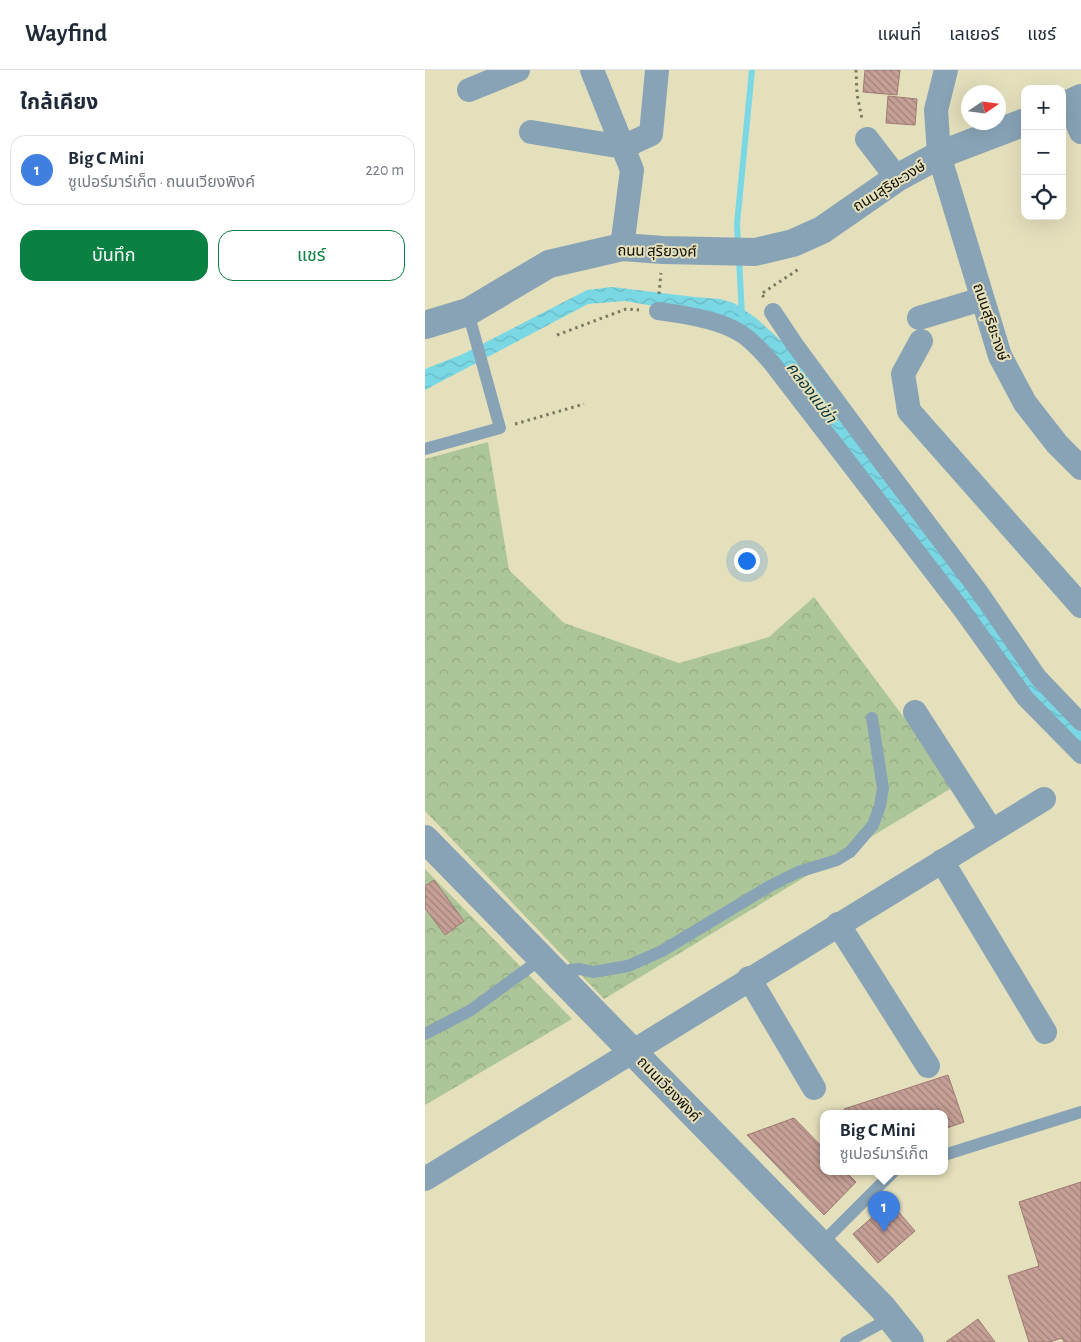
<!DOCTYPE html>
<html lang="th">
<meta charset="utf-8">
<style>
body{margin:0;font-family:"Alegreya Sans","Noto Sans Thai",sans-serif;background:#f6f6f7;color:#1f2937}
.controls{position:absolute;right:15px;top:15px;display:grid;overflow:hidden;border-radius:10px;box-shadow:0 5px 20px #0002}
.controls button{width:45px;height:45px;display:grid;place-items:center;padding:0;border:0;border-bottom:1px solid #e0e1e3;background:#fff;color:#1f2937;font:25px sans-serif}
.compass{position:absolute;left:536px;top:15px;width:45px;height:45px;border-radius:50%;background:#fff;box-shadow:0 5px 20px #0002;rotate:77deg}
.you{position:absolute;left:321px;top:490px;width:18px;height:18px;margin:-12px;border:4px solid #fff;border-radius:50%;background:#1a73e8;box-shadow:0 0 0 8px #1a73e833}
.badge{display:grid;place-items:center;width:32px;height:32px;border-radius:50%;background:#0b8043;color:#fff;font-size:16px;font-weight:700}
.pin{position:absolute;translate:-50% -41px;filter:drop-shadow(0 1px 2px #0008)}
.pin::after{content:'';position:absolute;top:26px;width:18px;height:15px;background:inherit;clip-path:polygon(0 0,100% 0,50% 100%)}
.popup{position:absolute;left:395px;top:1040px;width:128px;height:65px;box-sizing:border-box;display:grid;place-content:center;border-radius:10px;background:#fff;filter:drop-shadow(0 1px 4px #0005);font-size:16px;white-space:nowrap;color:#747a83}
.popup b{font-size:19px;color:#1f2937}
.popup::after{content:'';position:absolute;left:50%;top:100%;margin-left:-10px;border:10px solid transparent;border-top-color:#fff}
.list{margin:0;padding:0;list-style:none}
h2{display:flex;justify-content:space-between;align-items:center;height:65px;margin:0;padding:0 20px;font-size:21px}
h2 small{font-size:16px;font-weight:400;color:#747a83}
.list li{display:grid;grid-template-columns:32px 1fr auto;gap:15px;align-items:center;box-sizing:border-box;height:70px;margin:0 10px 10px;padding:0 10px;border:1px solid #e0e1e3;border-radius:15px}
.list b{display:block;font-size:19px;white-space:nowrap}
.list p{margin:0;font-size:16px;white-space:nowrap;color:#747a83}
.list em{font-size:16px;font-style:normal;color:#747a83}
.actions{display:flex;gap:10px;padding:15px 20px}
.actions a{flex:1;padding:11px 0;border:1px solid #0b8043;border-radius:15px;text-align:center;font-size:18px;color:#0b8043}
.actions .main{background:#0b8043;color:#fff}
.icon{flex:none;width:28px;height:28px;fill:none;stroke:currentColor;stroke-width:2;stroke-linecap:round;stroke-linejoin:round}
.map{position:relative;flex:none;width:656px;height:1272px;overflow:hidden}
header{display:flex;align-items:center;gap:30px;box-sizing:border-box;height:70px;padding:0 25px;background:#fff;border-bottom:1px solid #e0e1e3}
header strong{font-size:24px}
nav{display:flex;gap:28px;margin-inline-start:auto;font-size:18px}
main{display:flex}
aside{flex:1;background:#fff}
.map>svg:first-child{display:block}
</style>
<header>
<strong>Wayfind</strong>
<nav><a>แผนที่</a><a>เลเยอร์</a><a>แชร์</a></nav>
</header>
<main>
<aside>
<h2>ใกล้เคียง<small></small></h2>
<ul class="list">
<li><span class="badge" style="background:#3f7fe0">1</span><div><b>Big C Mini</b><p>ซูเปอร์มาร์เก็ต · ถนนเวียงพิงค์</p></div><em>220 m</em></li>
</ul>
<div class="actions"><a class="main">บันทึก</a><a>แชร์</a></div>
</aside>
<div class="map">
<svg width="656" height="1272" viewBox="0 0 656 1272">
<defs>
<pattern id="forest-crowns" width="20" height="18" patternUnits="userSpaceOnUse" patternTransform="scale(1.25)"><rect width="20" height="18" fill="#acc699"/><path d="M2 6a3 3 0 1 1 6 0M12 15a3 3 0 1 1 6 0" fill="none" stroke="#93a982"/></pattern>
<pattern id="water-waves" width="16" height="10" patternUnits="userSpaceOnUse" patternTransform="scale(1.25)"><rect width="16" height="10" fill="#7ad8e5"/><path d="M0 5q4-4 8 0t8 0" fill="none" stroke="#68b8c3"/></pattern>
<pattern id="building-back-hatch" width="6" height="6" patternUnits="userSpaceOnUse" patternTransform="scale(1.25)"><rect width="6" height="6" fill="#c6a097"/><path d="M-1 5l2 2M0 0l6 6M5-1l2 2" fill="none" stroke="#9f8179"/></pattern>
</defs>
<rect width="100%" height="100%" fill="#e5e0bc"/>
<g fill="url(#forest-crowns)">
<path d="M63 372 84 500 139 553 254 593 344 567 389 527 530 716 179 929 0 741V389Z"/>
<path d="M0 799 147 949 0 1035V838L20 865 39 851 9 810 0 816Z"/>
</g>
<path fill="url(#water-waves)" d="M187 217 270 227 295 229 309 233 331 248 362 276 656 658V681L602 626 347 282 258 241 200 231 163 234 0 320V299L38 284 162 220Z"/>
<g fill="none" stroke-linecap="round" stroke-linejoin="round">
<g stroke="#7ad8e5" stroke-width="6">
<path d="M313 175 312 154 327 0"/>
<path d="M314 188 317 245"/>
</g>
</g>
<g fill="url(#building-back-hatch)" stroke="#9e7a72">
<path d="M440 0H475L472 25 438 22Z"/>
<path d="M463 26 492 29 490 55 461 53Z"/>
<path d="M9 810 39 851 20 865 0 838V816Z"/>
<path d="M523 1005 539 1052 519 1059V1043H420L419 1039Z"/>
<path d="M369 1048 399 1079V1101H420L431 1112 399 1145 322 1065Z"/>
<path d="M656 1112V1272H639L637 1268 625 1272H604L583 1206 614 1196 594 1132Z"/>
<path d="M465 1132 490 1161 453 1193 428 1164Z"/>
<path d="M553 1249 570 1272H521Z"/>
</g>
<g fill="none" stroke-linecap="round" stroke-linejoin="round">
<g stroke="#7b7860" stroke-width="3" stroke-dasharray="2.5 4" stroke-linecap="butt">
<path d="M431 0 432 24 437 49"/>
<path d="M234 224 236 203"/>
<path d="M339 227 336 224 371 201 374 197"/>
<path d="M132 265 201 239 214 240"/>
<path d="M90 354 159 334"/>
</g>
<g stroke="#88a3b6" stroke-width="12">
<path d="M0 379 75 358 43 242"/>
<path d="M135 908 145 900 155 899 168 902 203 896 237 881 345 816 373 802 412 790 425 782 448 755 455 736 458 718 447 648"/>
<path d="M0 964 46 940 116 889"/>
<path d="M519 1085 656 1042"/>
<path d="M396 1174 469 1101"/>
<path d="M421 1272 466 1248"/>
</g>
<g stroke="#88a3b6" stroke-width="18">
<path d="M233 241C257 244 295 250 315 263 327 270 337 282 346 292L536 539 600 628 656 685"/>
<path d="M348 242 370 275 446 378 556 524 613 607 656 652"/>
</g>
<g stroke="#88a3b6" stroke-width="24">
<path d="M167 0 207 100 197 177"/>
<path d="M521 0 511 40 514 85 575 286 600 333 632 374 656 398"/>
<path d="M44 20 93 0"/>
<path d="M644 34 656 62"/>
<path d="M106 62 198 77 226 64 232 0"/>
<path d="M442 69 472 108"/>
<path d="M494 248 557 229"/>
<path d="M496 271 478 304 484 341 656 536"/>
<path d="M490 642 566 760"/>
<path d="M517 791 620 962"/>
<path d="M413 854 503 996"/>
<path d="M324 908 389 1018"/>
<path d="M0 1109C207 983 412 854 619 729"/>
</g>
<g stroke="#88a3b6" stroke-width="28">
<path d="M637 37 656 28"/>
<path d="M0 255 43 242 124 194 197 177 238 180 330 182 368 173 397 160 472 108 514 85 600 52"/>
<path d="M0 769 457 1237 485 1272"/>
</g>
</g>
<g text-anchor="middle" stroke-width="4" stroke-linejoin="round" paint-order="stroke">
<g font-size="15" fill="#100e03" stroke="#e5e0bc">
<text transform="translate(464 116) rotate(-32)" y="5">ถนนสุริยะวงษ์</text>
<text transform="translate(232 181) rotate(1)" y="5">ถนน สุริยวงศ์</text>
<text transform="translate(566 252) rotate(71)" y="5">ถนนสุริยะางษ์</text>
<text transform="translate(244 1019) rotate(46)" y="5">ถนนเวียงพิงค์</text>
</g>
<g font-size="16" font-style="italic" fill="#043439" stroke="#e5e0bc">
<text transform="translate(387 322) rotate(53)" y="6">คลองแม่ข่า</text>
</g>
</g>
</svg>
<div class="controls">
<button>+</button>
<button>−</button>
<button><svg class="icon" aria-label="locate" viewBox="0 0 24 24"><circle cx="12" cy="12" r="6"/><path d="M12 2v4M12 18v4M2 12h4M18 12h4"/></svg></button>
</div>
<svg class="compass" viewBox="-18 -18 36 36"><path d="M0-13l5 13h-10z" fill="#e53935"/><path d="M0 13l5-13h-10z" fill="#747a83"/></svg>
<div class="you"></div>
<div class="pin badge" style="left:459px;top:1162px;background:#3f7fe0">1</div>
<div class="popup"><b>Big C Mini</b>ซูเปอร์มาร์เก็ต</div>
</div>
</main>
